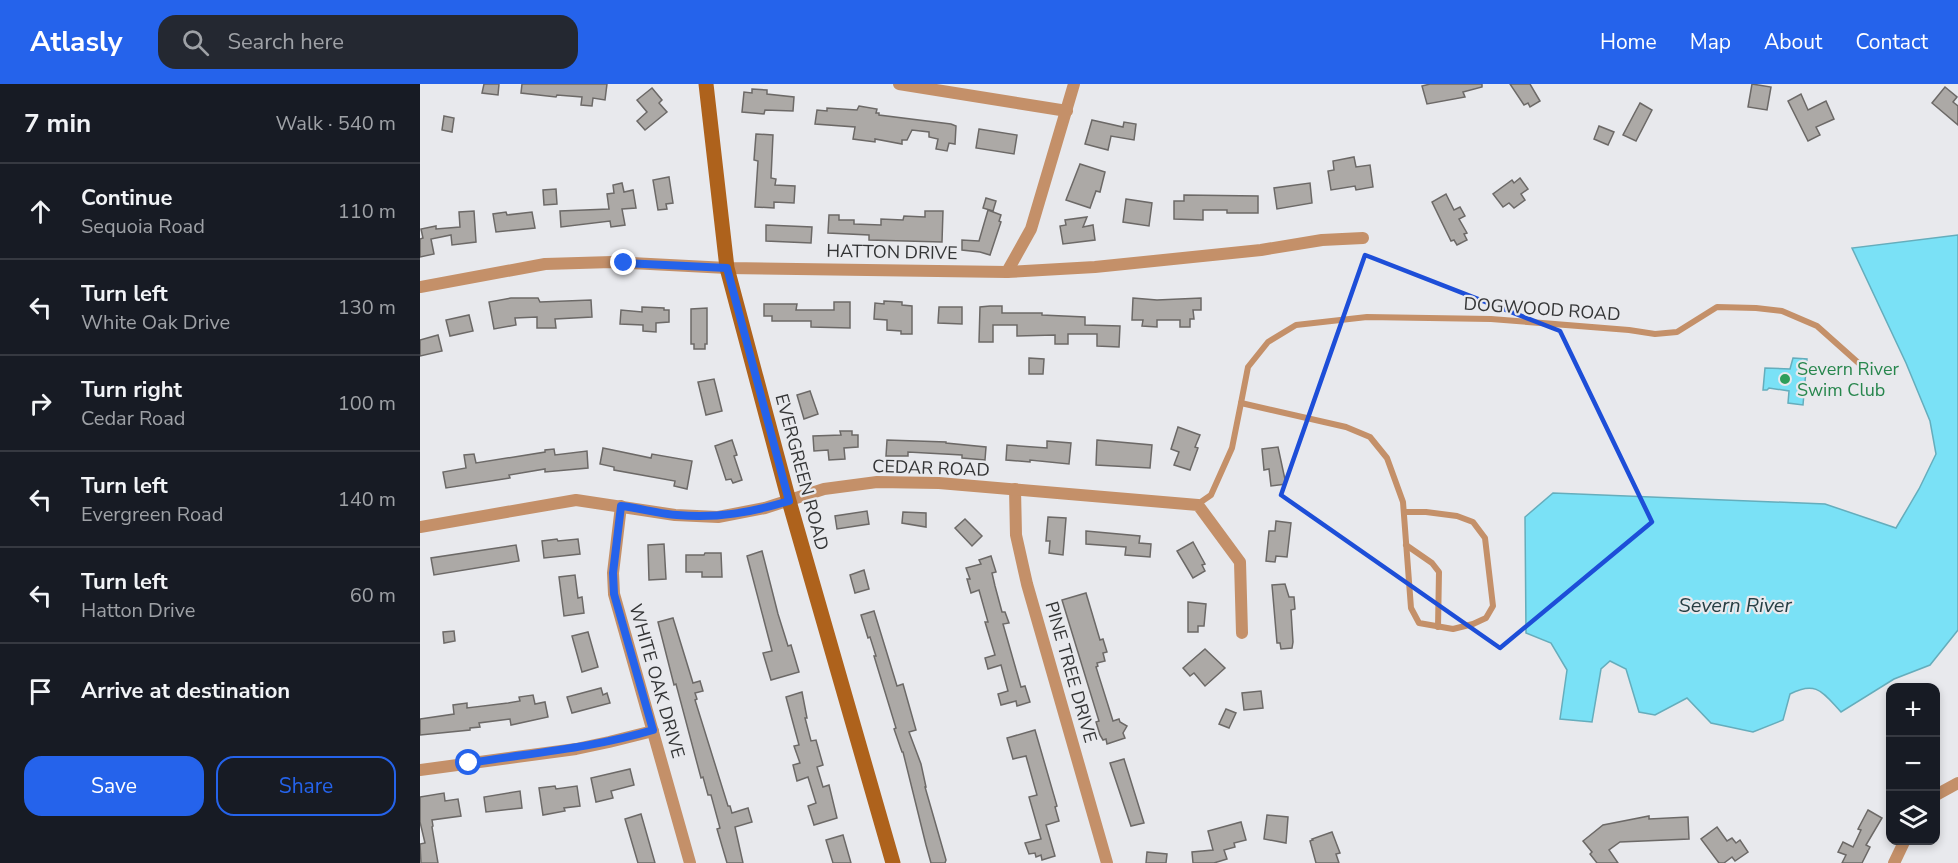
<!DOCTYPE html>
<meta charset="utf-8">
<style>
body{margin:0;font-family:"Nunito Sans",sans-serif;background:#242831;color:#f1f3f6}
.controls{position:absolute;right:18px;bottom:18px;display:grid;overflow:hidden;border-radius:12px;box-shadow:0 3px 9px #0003}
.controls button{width:54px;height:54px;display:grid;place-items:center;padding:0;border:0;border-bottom:2px solid #363941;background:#171b24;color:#f1f3f6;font:30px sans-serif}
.stop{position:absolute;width:18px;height:18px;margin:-14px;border:4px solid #2563eb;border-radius:50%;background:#fff}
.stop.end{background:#2563eb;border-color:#fff;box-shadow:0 2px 6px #0008}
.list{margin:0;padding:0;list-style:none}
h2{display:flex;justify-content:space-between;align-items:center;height:78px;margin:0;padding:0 24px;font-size:26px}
h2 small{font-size:20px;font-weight:400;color:#9ea1a6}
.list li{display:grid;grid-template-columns:39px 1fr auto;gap:18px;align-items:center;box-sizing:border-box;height:96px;padding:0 24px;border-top:2px solid #363941}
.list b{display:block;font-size:22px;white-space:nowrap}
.list p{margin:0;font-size:20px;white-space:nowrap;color:#9ea1a6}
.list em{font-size:20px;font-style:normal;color:#9ea1a6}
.actions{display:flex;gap:12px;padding:18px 24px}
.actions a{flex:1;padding:14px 0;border:2px solid #2563eb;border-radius:18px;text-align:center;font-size:21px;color:#2563eb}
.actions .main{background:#2563eb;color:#fff}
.icon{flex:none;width:33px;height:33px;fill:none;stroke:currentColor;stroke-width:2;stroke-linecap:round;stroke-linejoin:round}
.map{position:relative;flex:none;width:1538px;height:779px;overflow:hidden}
header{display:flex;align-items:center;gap:36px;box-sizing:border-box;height:84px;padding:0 30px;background:#2563eb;color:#fff}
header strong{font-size:28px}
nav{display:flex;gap:33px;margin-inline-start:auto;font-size:21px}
.search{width:420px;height:54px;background:#242831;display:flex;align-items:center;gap:15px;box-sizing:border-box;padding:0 21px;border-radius:18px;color:#9ea1a6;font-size:22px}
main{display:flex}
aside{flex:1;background:#171b24}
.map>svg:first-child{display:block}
</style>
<header>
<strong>Atlasly</strong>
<div class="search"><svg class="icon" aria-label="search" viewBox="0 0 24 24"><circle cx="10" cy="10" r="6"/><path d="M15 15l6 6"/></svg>Search here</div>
<nav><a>Home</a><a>Map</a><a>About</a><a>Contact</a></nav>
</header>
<main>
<aside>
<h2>7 min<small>Walk · 540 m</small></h2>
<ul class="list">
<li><svg class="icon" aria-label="ahead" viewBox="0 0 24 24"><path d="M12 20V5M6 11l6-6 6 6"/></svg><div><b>Continue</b><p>Sequoia Road</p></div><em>110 m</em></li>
<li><svg class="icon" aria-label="left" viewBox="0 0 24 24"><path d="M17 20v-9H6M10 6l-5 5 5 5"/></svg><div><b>Turn left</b><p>White Oak Drive</p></div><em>130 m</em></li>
<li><svg class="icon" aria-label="right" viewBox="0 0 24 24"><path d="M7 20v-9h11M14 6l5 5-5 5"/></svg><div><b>Turn right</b><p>Cedar Road</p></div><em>100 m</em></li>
<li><svg class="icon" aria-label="left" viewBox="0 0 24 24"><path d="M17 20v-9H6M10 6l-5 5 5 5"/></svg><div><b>Turn left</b><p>Evergreen Road</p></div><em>140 m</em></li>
<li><svg class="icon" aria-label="left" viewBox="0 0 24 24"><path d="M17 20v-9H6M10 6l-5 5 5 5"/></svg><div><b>Turn left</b><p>Hatton Drive</p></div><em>60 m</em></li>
<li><svg class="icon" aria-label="arrive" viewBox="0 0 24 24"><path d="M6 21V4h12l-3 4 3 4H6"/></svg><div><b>Arrive at destination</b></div></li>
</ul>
<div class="actions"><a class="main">Save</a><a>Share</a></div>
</aside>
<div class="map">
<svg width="1538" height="779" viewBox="0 0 1538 779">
<rect width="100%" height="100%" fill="#e8e9ed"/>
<g fill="#7ae1f6" stroke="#65adbc" stroke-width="1.5">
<path d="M1538 151V546L1510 581 1474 595 1421 628C1403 609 1397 596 1370 610L1363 636 1333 648 1291 639 1267 614 1235 631 1219 628 1206 585 1190 577 1181 585 1172 638 1140 635 1147 586 1131 559 1106 549 1105 433 1133 409 1405 420 1476 444 1499 405 1516 370 1510 337 1486 279 1432 164Z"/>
<path d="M1373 274 1387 275 1383 321 1368 319 1369 307 1349 304 1347 306H1343L1345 284 1370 285Z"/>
</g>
<g fill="#aca9a6" stroke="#6c6967" stroke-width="1.5">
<path d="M64 0H79L78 11 62 9Z"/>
<path d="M102 0H187L185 16 173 14 172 22 161 21 162 13 137 11 136 13 101 9Z"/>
<path d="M1010 0H1062V3L1043 8 1045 13 1007 20 1002 2Z"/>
<path d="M1090 0H1110L1120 17 1110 23 1108 19 1104 21Z"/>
<path d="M1332 0 1351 3 1347 26 1328 23Z"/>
<path d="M1525 3 1537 13 1533 18 1538 22V41L1512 19Z"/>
<path d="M232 4 242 16 239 19 247 28 225 46 217 37 227 28 217 16Z"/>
<path d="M332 5 347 6V10L374 13 373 27 345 26 344 30 322 28 324 8 332 9Z"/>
<path d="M1381 10 1388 26 1406 17 1414 35 1396 43 1400 51 1388 57 1368 17Z"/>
<path d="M1220 19 1232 26 1216 57 1203 51Z"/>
<path d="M439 22 457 25 456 29H459V31L531 40 536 42 535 60 529 59 527 67 516 65 518 55 509 53V48L492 46 487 56H482V60L455 55V58L433 55 435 43 395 40 397 26 407 27V24L437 26Z"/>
<path d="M24 32 34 34 32 48 22 46Z"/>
<path d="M672 36 703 43 704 38 716 40 714 56 691 52 688 66 665 60Z"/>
<path d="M1179 42 1194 48 1188 61 1174 55Z"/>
<path d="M559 45 597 51 594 70 556 64Z"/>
<path d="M336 50 353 51 351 94 356 95 355 101 375 102 374 119 354 118V124L335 123 338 77 334 76Z"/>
<path d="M934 73 936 83 950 81 953 103 936 106 935 102 911 106 908 87 914 86 913 77Z"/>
<path d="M660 80 685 88 680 108 676 107 670 124 646 116Z"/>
<path d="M249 93 253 119 246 120 247 125 238 126 233 96Z"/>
<path d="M1100 94 1108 105 1101 110 1105 116 1094 124 1089 119 1083 123 1073 110 1092 96 1094 99Z"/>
<path d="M202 99 204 108 213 106 216 124 202 125 205 141 191 143 190 137 141 143 140 127 189 125 187 110 194 109 193 101Z"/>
<path d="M890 99 892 119 857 125 854 104Z"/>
<path d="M136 105 137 120 124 121 123 106Z"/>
<path d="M1026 110 1034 126 1040 123 1045 132 1039 135 1047 149 1044 150 1047 156 1037 161 1034 156 1031 157 1012 118Z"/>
<path d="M764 111 838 112V129H807V126H783V136L754 135V117H764Z"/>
<path d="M566 114 576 117 573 127 563 124Z"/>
<path d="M706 115 732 119 729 142 703 138Z"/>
<path d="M568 126 581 131 579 137 581 138 570 171 560 168 542 166V156L559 157Z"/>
<path d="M54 127 56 158 32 161 31 151 11 155 14 170 0 173V155L3 154 1 145 16 142V145L40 143 39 128Z"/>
<path d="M505 127H523L522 158 449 156V151L408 149 409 131H419V136H434V140L461 141V135L483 136 484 132 505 133Z"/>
<path d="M86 128 87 131 112 128 115 144 76 148 73 130Z"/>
<path d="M667 133 663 143 673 141 675 156 643 160 640 142 646 141 645 136Z"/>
<path d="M346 141 392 143 391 159 346 157Z"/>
<path d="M91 214H118L120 218 171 216 172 233 135 235 136 244H117V233L95 234 96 241 74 245 69 218Z"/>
<path d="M713 214 737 216 781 214V226H773L774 235H770V243H760V236H737V243L722 242 723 236H712Z"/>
<path d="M464 217 482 218V221L492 222V250H481V247L467 246V236L454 235 455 219 464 220Z"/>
<path d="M414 218H430V244L391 243V237H352V232H344V220H377L376 226H414Z"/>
<path d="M570 222H582V229H622V231L665 233V241L700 242 699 263 677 262V250H648V260H635V251L597 252V241H573V258H559L560 223Z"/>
<path d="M222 223 244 224V226H249V238L236 239V248L223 247V241L200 240 201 226 222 228Z"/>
<path d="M519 223H542V240L518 239Z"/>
<path d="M287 224V260H285V265H274V260H271V225Z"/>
<path d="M49 231 53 247 30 252 26 236Z"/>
<path d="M18 251 22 267 0 272V256Z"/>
<path d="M609 274 624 275 623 290H609Z"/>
<path d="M294 295 302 327 286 331 278 298Z"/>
<path d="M390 307 398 330 384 335 377 311Z"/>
<path d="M758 343 780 351 775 363 778 364 770 386 754 381 759 368 751 365Z"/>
<path d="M420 347H432V351H438V363L424 364 425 375 409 376 408 366 394 367 393 352 421 351Z"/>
<path d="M312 356 317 371 314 372 322 396 313 399 311 395 306 396 295 362Z"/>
<path d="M467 356 526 358V359L566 363 565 376 542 374V371L488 368V372H466Z"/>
<path d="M677 356 732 361 730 384 676 381Z"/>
<path d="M627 357 651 359 649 380 610 376V378L586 376 587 361 627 364Z"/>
<path d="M858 363 866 400 851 402 849 385 844 386 842 365Z"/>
<path d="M183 364 231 374 232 370 272 377 267 405 254 402 255 397 194 386V383L180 380Z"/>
<path d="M134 365 135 371 167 367 168 384 125 388V385L89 391 90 394 26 404 23 388 46 384 44 371 54 370 56 379 125 368V366Z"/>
<path d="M447 427 449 440 417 445 415 432Z"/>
<path d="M483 428 506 429V443L482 439Z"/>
<path d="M628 433 646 434 643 471 629 469 630 457H626Z"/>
<path d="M545 435 562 452 552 462 535 444Z"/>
<path d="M856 437 871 439 867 473 856 472 855 478 846 477 849 447H855Z"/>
<path d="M666 447 720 452 719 459 731 460 730 473 705 471 706 463 666 460Z"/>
<path d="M137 455 138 457 158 455 160 470 124 474 122 457Z"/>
<path d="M773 458 785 480 782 481 785 487 773 494 757 467Z"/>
<path d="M244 460 246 495 229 496 228 461Z"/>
<path d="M96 461 99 477 14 491 11 474Z"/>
<path d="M342 467 358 530 368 562 371 561 379 588 351 596 343 569 352 567 327 472Z"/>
<path d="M285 469H301L302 493H282V488H266V471H284Z"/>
<path d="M571 472 576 488 572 489 575 502 582 528H585L589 539 583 540 601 603 605 602 610 618 597 622 596 617 581 621 578 610 588 607 581 581 568 585 565 574 575 571 565 538H568L559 506 551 509 547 495H550L546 484 561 480 559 476Z"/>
<path d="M444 486 449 505 435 509 430 491Z"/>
<path d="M155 491 158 514 162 513 164 529 144 532 139 493Z"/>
<path d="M865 500 869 513H874L875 525 871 526 873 558 872 564 861 565 860 559H857L852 501Z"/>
<path d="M666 509 680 556 683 555 687 568 683 569 685 577 677 579 678 582 676 583 693 637 699 635 700 638 707 642 703 649 705 654 687 660 686 655 683 656 680 651 676 638 679 637 642 516Z"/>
<path d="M768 518 786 520 784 542H778V548H768Z"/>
<path d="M454 527 477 602 483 600 496 646 489 648 501 680 506 703H505L526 776 525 779H511L506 761 483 668H482L474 645 476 644 454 572H456L450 553 448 554 441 531Z"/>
<path d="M253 534 273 599 280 597 283 607 275 609 277 615 275 616 308 722H310L312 729 328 724 332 738 315 743 323 779H307L297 745 300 744 291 711H288L283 693 281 694 256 600 254 601 238 538Z"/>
<path d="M34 547 35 557 24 559 23 548Z"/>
<path d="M168 548 178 583 162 588 152 552Z"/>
<path d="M785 565 805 584 785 602 774 589 770 592 763 584Z"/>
<path d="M181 604 183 611 187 609 190 619 152 629 147 613Z"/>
<path d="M841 607 843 624 824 626 822 609Z"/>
<path d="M382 608 387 634H385L391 657 396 656 403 681 397 683 403 703 409 701 417 734 394 741 388 722 396 719 388 693 377 697 373 681 380 679 374 662 379 661 366 613Z"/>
<path d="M113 611 115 620 125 618 128 633 91 641 90 635 59 639 60 643 50 644V646L0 651V635L34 630 33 621 47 619V624L88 619 100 617 99 613Z"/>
<path d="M806 625 816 629 809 644 799 640Z"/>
<path d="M615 646 637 722 635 723 639 737 626 741 635 772 622 776 621 771 616 773 615 769 609 770 605 759 621 755 609 713 617 711 606 672 593 675 587 654Z"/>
<path d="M704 675 724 739 711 742 690 679Z"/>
<path d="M210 685 214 701 191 707 193 714 176 718 171 694Z"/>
<path d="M135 702 136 705 157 702 160 722 144 724 145 727 123 731 119 704Z"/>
<path d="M100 707 102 724 66 728 64 713Z"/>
<path d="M24 709 25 717 38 715 41 732 12 736 13 742 12 743 18 779H1L0 760 5 759 0 738V713Z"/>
<path d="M1448 726 1462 734 1446 761 1450 763 1442 779H1422L1426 771 1418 768 1423 758 1433 763 1441 746 1438 745Z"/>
<path d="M221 730 235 779H218L205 735Z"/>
<path d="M847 731 868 733 866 759 844 755Z"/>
<path d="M1229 732V735L1268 733 1269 755 1200 758 1189 766 1198 779H1177L1170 770 1172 768 1163 757 1183 741Z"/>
<path d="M821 738 826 756 814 759 815 763 804 766 807 775 794 779H773L772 768 793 766 788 747Z"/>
<path d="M1297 743 1307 757 1312 754 1316 759 1320 756 1328 768 1315 777 1312 773 1304 779H1299L1281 755Z"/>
<path d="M912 748 920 769 916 770 919 779H896L890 757 893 756 892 755Z"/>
<path d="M423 751 431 779H413L406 756Z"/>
<path d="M727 768 747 770 746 779H726Z"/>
</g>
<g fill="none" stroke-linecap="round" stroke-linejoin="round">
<g stroke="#c49069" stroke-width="6">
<path d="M821 319 828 283 848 258 876 241 947 233 1071 235 1209 246 1235 250 1257 248 1297 223 1336 224 1362 227 1397 242 1443 283"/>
<path d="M778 420 791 411 812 364 821 319 926 343 950 353 967 374 983 418 991 524 999 539 1033 545 1053 540 1066 534 1073 522 1065 454 1053 438 1037 432 1006 428H984"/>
<path d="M986 461 1012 479 1019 488 1018 543"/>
</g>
<g stroke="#c49069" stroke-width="12">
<path d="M479 0 647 27"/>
<path d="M587 188 611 145 654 0"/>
<path d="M0 203 125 180 192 178 307 184 587 188 675 183 841 166 902 156 943 154"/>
<path d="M595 405 596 451 607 500 687 779"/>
<path d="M201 422 193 489 194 510 270 779"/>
<path d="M0 443 156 416 255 431 298 433 345 424 404 405 457 398 519 399 778 421 820 478 822 549"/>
<path d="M0 686 156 665 189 658 233 647"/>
<path d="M1516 711 1538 699"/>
<path d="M1474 779 1485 756"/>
</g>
<path stroke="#ae621c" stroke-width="15" d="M286 0 307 184 369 417 473 779"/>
</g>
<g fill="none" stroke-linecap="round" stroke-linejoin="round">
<path stroke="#2563eb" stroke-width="8" d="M49 679C111 669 173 664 233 646L194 510 193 489 201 422C220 424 239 430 257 431 297 435 332 428 369 417L307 184 204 179"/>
</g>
<path fill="none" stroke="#1d4ed8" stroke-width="4.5" stroke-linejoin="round" d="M945 171 1140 247 1232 438 1080 564 861 411Z"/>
<circle fill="#2e9e5b" stroke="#e8e9ed" stroke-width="2" cx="1365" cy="295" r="6"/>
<g text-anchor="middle" stroke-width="4.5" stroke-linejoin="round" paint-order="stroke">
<g font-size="18" fill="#343536" stroke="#e8e9ed">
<text transform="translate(472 168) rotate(1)" y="6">HATTON DRIVE</text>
<text transform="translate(1122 225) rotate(4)" y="6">DOGWOOD ROAD</text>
<text transform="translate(511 384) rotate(2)" y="6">CEDAR ROAD</text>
<text transform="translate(382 388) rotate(75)" y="6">EVERGREEN ROAD</text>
<text transform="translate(651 588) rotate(74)" y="6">PINE TREE DRIVE</text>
<text transform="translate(237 597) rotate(74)" y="6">WHITE OAK DRIVE</text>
</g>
<g font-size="18" fill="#27864d" stroke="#e8e9ed" text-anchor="start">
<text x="1377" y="291">Severn River<tspan x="1377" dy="21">Swim Club</tspan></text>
</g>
<g font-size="20" font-style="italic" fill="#263e43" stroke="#e8e9ed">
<text x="1315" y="528">Severn River</text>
</g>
</g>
</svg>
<div class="controls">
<button>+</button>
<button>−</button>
<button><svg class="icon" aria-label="layers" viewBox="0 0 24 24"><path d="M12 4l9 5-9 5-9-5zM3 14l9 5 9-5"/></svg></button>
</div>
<div class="stop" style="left:49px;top:679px"></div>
<div class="stop end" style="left:204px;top:179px"></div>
</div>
</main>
